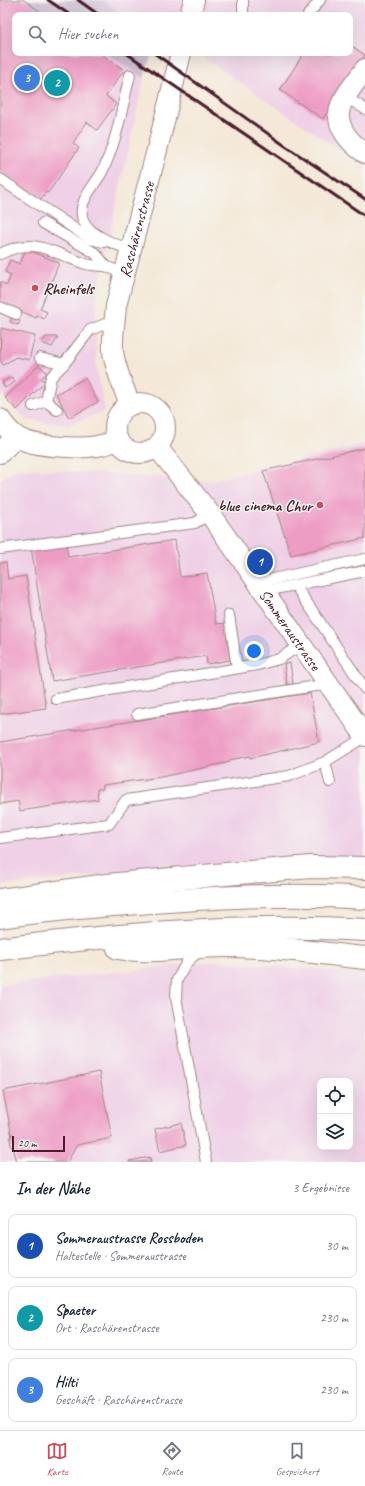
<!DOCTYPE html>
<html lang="de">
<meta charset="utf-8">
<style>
body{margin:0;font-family:Caveat,sans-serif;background:#f6f6f7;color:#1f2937}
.controls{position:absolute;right:12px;bottom:12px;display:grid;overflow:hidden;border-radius:8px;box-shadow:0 4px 16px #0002}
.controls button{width:36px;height:36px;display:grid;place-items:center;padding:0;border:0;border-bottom:1px solid #e0e1e3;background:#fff;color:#1f2937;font:20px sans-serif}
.scale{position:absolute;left:12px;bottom:10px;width:53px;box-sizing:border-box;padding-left:4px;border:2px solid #4a1f2b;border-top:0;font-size:11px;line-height:14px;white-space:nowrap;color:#4a1f2b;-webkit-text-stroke:3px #f6f6f2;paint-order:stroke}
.you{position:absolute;left:254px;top:651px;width:14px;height:14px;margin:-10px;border:3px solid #fff;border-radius:50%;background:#1a73e8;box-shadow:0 0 0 6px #1a73e833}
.badge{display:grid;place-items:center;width:26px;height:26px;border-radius:50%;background:#d1495b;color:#fff;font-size:13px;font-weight:700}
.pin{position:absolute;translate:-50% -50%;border:2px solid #fff;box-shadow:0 1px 4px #0006}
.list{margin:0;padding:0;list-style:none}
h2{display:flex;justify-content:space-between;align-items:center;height:52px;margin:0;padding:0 16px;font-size:17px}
h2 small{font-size:13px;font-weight:400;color:#747a83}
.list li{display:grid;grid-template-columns:26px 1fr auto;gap:12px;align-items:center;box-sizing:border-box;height:64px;margin:0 8px 8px;padding:0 8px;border:1px solid #e0e1e3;border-radius:8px}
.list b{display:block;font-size:15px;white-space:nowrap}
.list p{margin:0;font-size:13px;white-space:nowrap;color:#747a83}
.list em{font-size:13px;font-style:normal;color:#747a83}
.icon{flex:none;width:22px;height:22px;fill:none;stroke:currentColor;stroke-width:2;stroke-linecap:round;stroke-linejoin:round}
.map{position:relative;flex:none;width:365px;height:1162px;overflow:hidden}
.search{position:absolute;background:#fff;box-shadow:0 4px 16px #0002;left:12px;right:12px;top:12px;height:44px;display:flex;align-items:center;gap:10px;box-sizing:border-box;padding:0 14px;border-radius:8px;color:#747a83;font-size:15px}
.sheet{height:268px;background:#fff}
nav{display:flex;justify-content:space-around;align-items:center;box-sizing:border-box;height:56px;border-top:1px solid #e0e1e3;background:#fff;font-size:11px;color:#747a83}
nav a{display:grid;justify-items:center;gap:2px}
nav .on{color:#d1495b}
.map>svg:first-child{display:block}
</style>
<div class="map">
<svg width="365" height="1162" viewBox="0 0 365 1162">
<rect width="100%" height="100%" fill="#f6f6f2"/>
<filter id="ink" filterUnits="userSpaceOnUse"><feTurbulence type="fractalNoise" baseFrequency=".025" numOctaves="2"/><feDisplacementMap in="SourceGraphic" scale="8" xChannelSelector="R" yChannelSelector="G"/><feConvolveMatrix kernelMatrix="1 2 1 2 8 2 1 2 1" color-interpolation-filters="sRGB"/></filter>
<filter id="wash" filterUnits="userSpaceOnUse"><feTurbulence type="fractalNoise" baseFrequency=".012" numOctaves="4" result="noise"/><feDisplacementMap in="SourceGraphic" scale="16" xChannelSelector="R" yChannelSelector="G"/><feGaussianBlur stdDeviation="0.9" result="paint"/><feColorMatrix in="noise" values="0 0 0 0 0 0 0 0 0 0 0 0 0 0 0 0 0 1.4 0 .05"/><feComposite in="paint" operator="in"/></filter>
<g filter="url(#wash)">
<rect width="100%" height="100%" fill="#f4e9d8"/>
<g fill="#efd0e6" fill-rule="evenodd">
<path d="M0 0H22L46 15H15V53H105L144 78 96 297V365L105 411 68 425 26 420 0 392Z"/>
<path d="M105 0H365V167L203 57 189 53H350V15H123Z"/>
<path d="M365 444V860L196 865 0 886V480L19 468 210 481Z"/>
<path d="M214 961 365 974V1162H0V985ZM320 1081H350V1147H320Z"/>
</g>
<g fill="#cdbed2">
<path d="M22 0H104L123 15H46Z"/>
<path d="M105 53H152L144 78Z"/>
</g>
<g id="blocks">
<g fill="#ed9cc4">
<path d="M0 0H24L45 15H15V53H100L124 70 106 96 116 104 97 130 87 122 73 143 79 148 48 193 46 192 40 200 0 173Z"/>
<path d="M350 45 365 55 323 119 280 90 304 53H350Z"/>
<path d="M26 249 59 263 40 309 47 312 44 319 37 315 36 318 0 302V282L7 285 11 275 5 272 10 260 20 264Z"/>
<path d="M12 318 20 321 18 325 10 322Z"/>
<path d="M1 328 35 336 29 360 16 357 3 365 0 360Z"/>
<path d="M46 337H58L52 347 42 343Z"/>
<path d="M39 365 47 373 41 378 45 382 17 410 5 398Z"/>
<path d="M12 377 15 382 5 388 2 382Z"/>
<path d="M85 378 98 402 69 418 56 394Z"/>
<path d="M365 448V538L291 555 263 471Z"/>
<path d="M175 540 180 577 207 573 216 624 225 623 230 660 207 664 206 656 52 681 31 547 66 542 68 557Z"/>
<path d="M6 562 8 579 26 576 46 708 0 714V563Z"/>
<path d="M290 663 293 684 287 685 284 664Z"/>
<path d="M310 693 319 742 250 758V756L229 760 230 762 161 777 103 785V789H97L98 799 20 811 18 801 0 804V742Z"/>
<path d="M99 1072 112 1138 77 1145 67 1162H17L13 1147H11L10 1138 12 1137 3 1091Z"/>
<path d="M181 1123 186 1145 160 1151 155 1129Z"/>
<path d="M150 1157 151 1162H129V1161Z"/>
</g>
</g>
</g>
<g filter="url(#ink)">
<use href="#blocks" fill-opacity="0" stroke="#9f8482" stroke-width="1"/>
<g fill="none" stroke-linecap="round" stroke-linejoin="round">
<g stroke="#9f8482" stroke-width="12">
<g id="lane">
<path d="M243 15V0"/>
<path d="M308 15 320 0"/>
<path d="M130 75C122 107 117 142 102 172 94 187 75 204 84 222 91 236 117 245 131 250"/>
<path d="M346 97 365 109"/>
<path d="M0 179 90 239 104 242"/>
<path d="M43 223 95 253 106 266"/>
<path d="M0 254C35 236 50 252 83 263 89 266 97 265 104 266 111 267 118 272 124 275"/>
<path d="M0 307 16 314"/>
<path d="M40 358 64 364"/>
<path d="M46 401 57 410"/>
<path d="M33 406 46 401 51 377 64 364 90 330 115 320"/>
<path d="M0 549 195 523 210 514"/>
<path d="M259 582 365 559"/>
<path d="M295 585 365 689"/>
<path d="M265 591 365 571"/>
<path d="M229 615 237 668"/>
<path d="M56 699 257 665 279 659 302 644"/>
<path d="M137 714 329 684"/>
<path d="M325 762 330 782"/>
<path d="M0 838 109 824 126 800 289 776 325 762 365 737"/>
<path d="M200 950 187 962 177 980 176 997 206 1162"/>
</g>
</g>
<g stroke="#9f8482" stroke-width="22">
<g id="street">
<path d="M190 15 194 0"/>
<path d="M365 69C359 78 344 96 341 105 333 125 350 143 365 153"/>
<circle cx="140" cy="428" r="25"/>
<path id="s1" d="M130 405C124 388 115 369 113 351 112 336 115 321 116 306L158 146 181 53"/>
<path d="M0 419C5 426 10 433 17 437 32 447 79 449 97 446 104 445 111 443 117 440"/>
<path id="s2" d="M157 447 210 514 365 736"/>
<path d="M0 453 16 437"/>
</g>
</g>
<g stroke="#9f8482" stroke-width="24">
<g id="highway">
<path d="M0 900 107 885 214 875 311 867 365 868"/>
<path d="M0 917C50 909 101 906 152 902 222 897 294 893 365 898"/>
<path d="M118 948C153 954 189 946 225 946 272 946 318 953 365 958"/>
<path d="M0 949C120 934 244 923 365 930"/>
</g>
</g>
<use href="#lane" stroke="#fff" stroke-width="10"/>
<use href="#street" stroke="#fff" stroke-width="20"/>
<use href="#highway" stroke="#fff" stroke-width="22"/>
<g stroke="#4a1f2b" stroke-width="3">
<path d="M48 0 70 15"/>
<path d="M78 0 99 15"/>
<path d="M126 53 365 216"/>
<path d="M154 53 284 145 365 199"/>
</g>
</g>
</g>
<g fill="#d1495b" stroke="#f6f6f2" stroke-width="1.5">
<circle cx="35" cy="288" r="4"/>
<circle cx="320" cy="505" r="4"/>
</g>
<g text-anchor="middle" stroke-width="3" stroke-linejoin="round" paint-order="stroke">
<g font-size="16" fill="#4a1f2b" stroke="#f6f6f2">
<text dy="6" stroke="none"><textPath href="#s1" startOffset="181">Raschärenstrasse</textPath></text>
<text dy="6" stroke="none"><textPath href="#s2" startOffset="226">Sommeraustrasse</textPath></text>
</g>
<g font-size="16" font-weight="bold" fill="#4a1f2b" stroke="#f6f6f2" text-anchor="start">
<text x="43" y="294">Rheinfels</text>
<text x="312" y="511" text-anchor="end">blue cinema Chur</text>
</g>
</g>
</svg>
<div class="controls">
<button><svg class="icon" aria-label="locate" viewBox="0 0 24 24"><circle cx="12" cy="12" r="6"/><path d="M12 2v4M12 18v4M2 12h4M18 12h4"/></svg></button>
<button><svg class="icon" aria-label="layers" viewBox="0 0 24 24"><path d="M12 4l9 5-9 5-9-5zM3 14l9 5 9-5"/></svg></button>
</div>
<div class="scale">20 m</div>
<div class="you"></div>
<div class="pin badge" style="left:260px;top:562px;background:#1a4fb4">1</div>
<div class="pin badge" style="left:57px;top:83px;background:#0f9aa8">2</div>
<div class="pin badge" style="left:27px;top:78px;background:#3f7fe0">3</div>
<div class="search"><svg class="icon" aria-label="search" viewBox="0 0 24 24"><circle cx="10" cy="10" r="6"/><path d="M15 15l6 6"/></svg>Hier suchen</div>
</div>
<section class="sheet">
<h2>In der Nähe<small>3 Ergebnisse</small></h2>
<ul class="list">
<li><span class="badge" style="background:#1a4fb4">1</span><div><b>Sommeraustrasse Rossboden</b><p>Haltestelle · Sommeraustrasse</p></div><em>30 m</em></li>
<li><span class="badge" style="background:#0f9aa8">2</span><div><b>Spaeter</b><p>Ort · Raschärenstrasse</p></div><em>230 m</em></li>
<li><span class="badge" style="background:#3f7fe0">3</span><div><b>Hilti</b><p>Geschäft · Raschärenstrasse</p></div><em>230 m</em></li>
</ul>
</section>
<nav>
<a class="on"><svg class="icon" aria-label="map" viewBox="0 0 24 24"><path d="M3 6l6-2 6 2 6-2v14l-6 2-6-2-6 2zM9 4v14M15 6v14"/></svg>Karte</a>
<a><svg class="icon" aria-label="directions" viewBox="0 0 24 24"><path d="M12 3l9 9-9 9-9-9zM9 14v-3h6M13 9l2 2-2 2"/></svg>Route</a>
<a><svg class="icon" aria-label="saved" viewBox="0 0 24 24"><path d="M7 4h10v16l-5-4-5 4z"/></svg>Gespeichert</a>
</nav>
